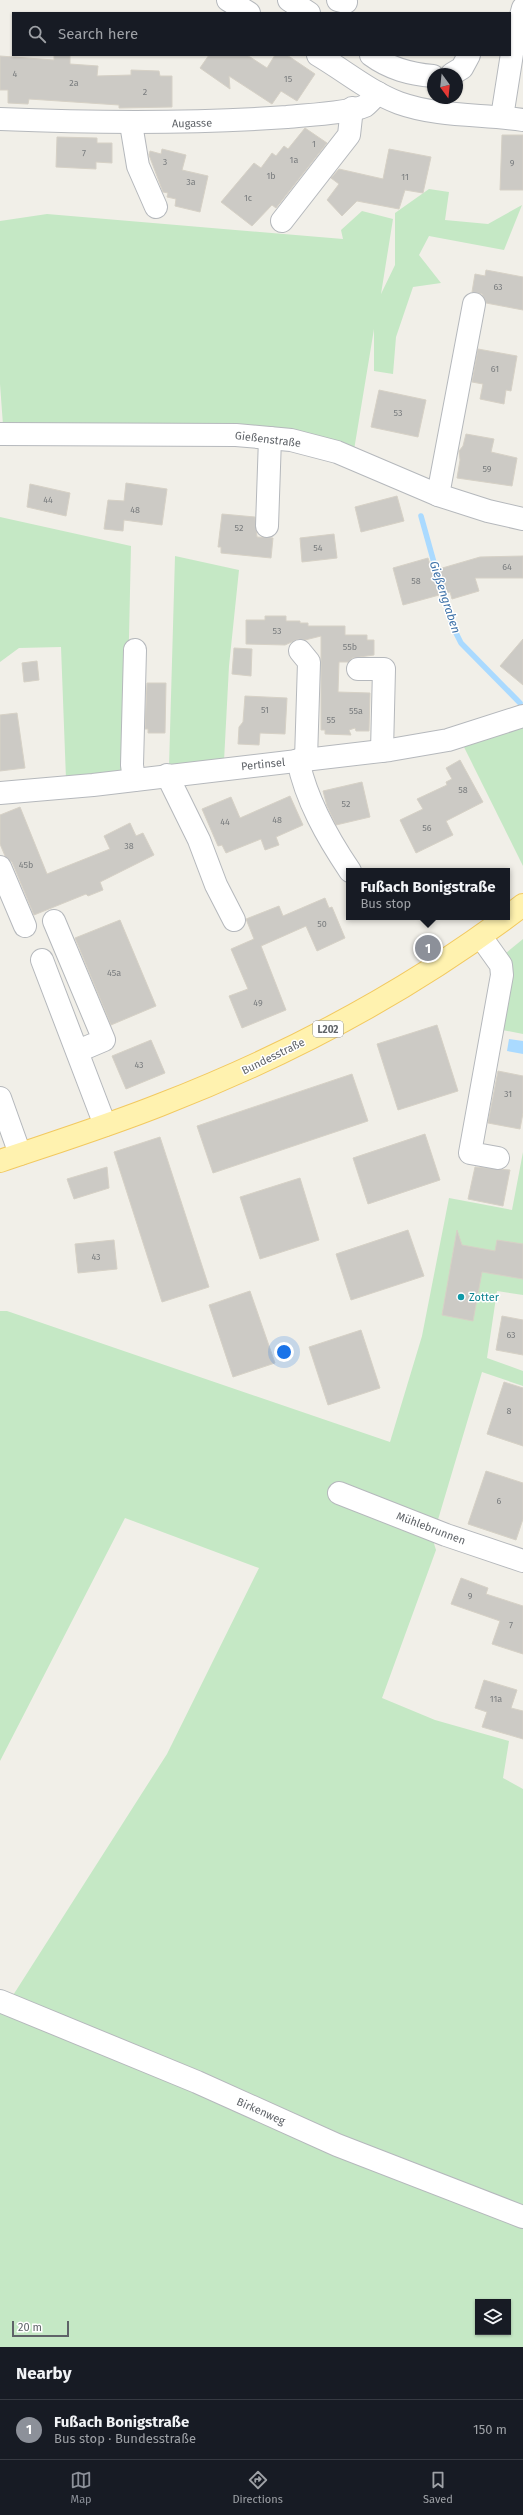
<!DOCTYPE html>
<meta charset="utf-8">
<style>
body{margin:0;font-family:"Fira Sans",sans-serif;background:#242831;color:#f1f3f6}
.controls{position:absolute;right:12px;bottom:12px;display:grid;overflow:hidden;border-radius:0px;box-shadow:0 1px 3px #0004}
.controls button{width:36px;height:36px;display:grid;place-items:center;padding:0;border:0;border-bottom:1px solid #363941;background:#171b24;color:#f1f3f6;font:20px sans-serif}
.compass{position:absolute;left:427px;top:68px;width:36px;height:36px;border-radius:50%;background:#171b24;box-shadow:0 1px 3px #0004;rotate:165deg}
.scale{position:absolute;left:12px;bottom:10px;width:57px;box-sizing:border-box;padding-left:4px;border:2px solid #5f6368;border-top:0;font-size:11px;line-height:14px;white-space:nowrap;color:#5f6368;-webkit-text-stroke:3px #fff;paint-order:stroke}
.you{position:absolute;left:284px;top:1352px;width:14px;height:14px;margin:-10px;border:3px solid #fff;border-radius:50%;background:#1a73e8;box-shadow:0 0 0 6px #1a73e833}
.badge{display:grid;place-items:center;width:26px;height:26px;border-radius:50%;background:#8c9099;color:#fff;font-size:13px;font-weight:700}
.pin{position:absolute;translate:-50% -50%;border:2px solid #fff;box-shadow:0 1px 4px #0006}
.popup{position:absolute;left:346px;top:868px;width:164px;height:52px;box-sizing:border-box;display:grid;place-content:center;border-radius:0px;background:#171b24;filter:drop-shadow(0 1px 3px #0005);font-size:13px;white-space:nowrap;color:#9ea1a6}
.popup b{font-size:15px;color:#f1f3f6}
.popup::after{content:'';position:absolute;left:50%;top:100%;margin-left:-8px;border:8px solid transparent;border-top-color:#171b24}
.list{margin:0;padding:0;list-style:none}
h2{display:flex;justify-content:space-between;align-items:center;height:52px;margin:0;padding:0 16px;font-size:17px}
h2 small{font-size:13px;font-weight:400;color:#9ea1a6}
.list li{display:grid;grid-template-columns:26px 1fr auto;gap:12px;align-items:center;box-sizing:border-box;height:60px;padding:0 16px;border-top:1px solid #363941}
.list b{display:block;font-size:15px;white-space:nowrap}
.list p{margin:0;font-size:13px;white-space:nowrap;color:#9ea1a6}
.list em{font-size:13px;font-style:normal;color:#9ea1a6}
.icon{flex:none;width:22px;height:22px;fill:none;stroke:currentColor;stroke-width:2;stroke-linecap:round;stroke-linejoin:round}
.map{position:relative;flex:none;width:523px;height:2347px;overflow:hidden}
.search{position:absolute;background:#171b24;box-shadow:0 1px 3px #0004;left:12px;right:12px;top:12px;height:44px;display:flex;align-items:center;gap:10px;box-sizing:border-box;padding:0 14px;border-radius:0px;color:#9ea1a6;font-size:15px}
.sheet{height:112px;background:#171b24}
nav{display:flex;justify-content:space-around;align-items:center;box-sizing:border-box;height:56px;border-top:1px solid #363941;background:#171b24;font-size:11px;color:#9ea1a6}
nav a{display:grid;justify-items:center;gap:2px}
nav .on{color:#8c9099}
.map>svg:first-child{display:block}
</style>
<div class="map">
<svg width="523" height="2347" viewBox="0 0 523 2347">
<rect width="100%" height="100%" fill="#f1efe8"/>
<g fill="#c5e8c5" fill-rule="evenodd">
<path d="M429 189 449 192 445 220 488 224 522 205 504 250 429 236 419 255 441 283 413 287 396 337 393 374 374 371V329L354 450 3 425 0 384V221L47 214 343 239 341 230 362 211 393 219 381 294 395 265V213Z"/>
<path d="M0 517 131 546 126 772 66 779 61 647 19 648 0 662Z"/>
<path d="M175 556 239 570 229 666 224 761 169 767Z"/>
<path d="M523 723V866L461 741Z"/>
<path d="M523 939V1034L497 1029 506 953Z"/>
<path d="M523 1152V1295L497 1291 487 1358 523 1371V1386L482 1372 437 1523 431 1534 436 1550 382 1698 435 1720 509 1741 503 1778 523 1789V2211L10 2000 167 1754 259 1568 125 1518 0 1761V1311H7L390 1442 422 1336 449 1198 512 1210Z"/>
<path d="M0 2005 523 2221V2347H0ZM478 2302H508V2332H478Z"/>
</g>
<path fill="#aadaff" d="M509 1039 523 1041V1054L507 1051Z"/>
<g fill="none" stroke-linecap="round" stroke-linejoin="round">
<g stroke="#aadaff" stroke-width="5.5">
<path d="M421 516 438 577"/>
<path d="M441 587 452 625 461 643 520 703"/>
</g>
</g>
<g fill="#cccac5" stroke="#d6d1c6">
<path d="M54 55H70V64L98 66 97 76 131 75V70L159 71 160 76H172V107L119 108V105L29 99 28 104 8 103V90H0V56L54 60Z"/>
<path d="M209 55H247L267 68 275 55H287L315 74 297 101 281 91 272 104 229 76 230 89 200 68Z"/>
<path d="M305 128 327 143 276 208 272 205 252 226 221 202 254 163 261 168 272 153 276 156 284 146 288 149Z"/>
<path d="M502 135H523V190H500Z"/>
<path d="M57 137 97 138V143H112V163L96 162V169L56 167Z"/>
<path d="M162 149 186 155 182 170 208 176 200 212 175 206 176 199 167 197 168 193 163 192 149 155 150 151 161 154Z"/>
<path d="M389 149 431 157 423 193 405 190 399 209 357 201 342 216 327 200 339 184 331 178 339 169 383 179Z"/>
<path d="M486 270 523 277V310L486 303 482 294 472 292 475 274 485 276Z"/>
<path d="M478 349 517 356 511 391 506 390 504 404 480 399 483 384 472 382Z"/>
<path d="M379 390 426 400 418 437 371 427Z"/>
<path d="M466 434 494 439 491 452 517 458 512 486 457 478 460 460 459 451 463 446Z"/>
<path d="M126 483 167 489 162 525 124 520 123 531 104 529 108 500 124 501Z"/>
<path d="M30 484 70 493 66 516 27 507Z"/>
<path d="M397 496 404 521 361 532 355 507Z"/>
<path d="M222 514 255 517 257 537 273 538 271 558 221 553V547H218Z"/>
<path d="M334 534 337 558 302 562 300 538Z"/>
<path d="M523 556V578H475L479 591 452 599 450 592 403 605 393 568 428 558 432 571 480 557Z"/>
<path d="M265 616H286V621H300V623H308V626H345V635H367V640H374V655L352 658 348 662H339L338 692 370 693 369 731H356L355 728 349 730 351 735 325 734V730H321V636L305 640 298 639 285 645 246 644V620H265Z"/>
<path d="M523 639V685L500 666Z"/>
<path d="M234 648 252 649 251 676 232 674Z"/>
<path d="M37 661 39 680 24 682 22 663Z"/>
<path d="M147 683H166L165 733H148V729H145Z"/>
<path d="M245 696 287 698 285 734 260 733 259 745 238 744 239 727 243 722Z"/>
<path d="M17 713 25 768 0 771V715Z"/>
<path d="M460 760 483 802 446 821 453 835 416 853 400 820 423 809 417 799 447 785 446 782 452 779 446 768Z"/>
<path d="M362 782 370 817 336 825 327 806 323 791Z"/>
<path d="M290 796 303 825 276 837 279 845 265 850 261 839 226 853 222 845 218 846 202 809 231 797 240 818Z"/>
<path d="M20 807 47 874 110 849 104 836 130 823 136 836 143 833 154 855 100 882 103 890 88 896 86 894 34 915 12 862 5 856 0 844V815Z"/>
<path d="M325 898 329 908 332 907 345 938 317 951 306 926 261 946 286 1010 242 1028 229 996 248 989 231 949 254 939 246 919 279 906 283 916Z"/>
<path d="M120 920 156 1006 111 1025 75 938Z"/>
<path d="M437 1025 458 1091 398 1110 377 1044Z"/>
<path d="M151 1040 165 1073 126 1089 112 1056Z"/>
<path d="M498 1071 523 1076V1113L520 1129 488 1123Z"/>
<path d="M352 1074 368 1121 213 1173 197 1126Z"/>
<path d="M425 1134 440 1180 368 1204 353 1158Z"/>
<path d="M160 1137 209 1287 162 1302 114 1152Z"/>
<path d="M107 1167 109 1188 74 1199 67 1179Z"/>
<path d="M475 1167 510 1170 503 1206 468 1199Z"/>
<path d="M300 1178 319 1240 260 1259 240 1197Z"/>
<path d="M408 1230 424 1276 351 1300 336 1254Z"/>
<path d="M457 1230 462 1245 495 1251 497 1240 523 1244V1279L482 1272 473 1321 442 1315Z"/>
<path d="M114 1240 117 1269 78 1273 75 1244Z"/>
<path d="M250 1291 275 1363 233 1377 209 1305Z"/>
<path d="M502 1316 523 1320V1355L496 1350Z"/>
<path d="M361 1330 380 1388 328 1405 309 1347Z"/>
<path d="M504 1382 523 1388V1446L487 1434Z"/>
<path d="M486 1471 523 1483V1519L516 1540 468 1524Z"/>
<path d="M461 1578 488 1588 486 1594 523 1606V1654L492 1644 500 1621 451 1604Z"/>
<path d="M484 1680 517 1690 511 1708 523 1711V1739L482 1727 487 1712 475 1708Z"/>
</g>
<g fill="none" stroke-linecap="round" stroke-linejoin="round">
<g stroke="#b5b8bc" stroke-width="24">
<g id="minor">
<path d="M228 0 249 13"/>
<path d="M289 0 309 13"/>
<path d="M338 0 346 2"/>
<path d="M318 55C345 71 370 92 399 103 438 117 483 114 523 120"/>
<path d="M371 55C390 69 410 74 433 76"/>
<path d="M452 74 462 68 469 55"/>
<path d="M502 117 514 41 523 8"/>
<path d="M0 119C98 123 189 124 287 117 304 115 350 113 365 106 369 103 374 97 378 93"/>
<path d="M131 124 138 166 156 207"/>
<path d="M282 221 349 135 352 108"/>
<path d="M0 434 236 435 291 440 337 452 438 495 488 511 523 519"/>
<path d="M438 495 474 304"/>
<path d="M267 526 270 438"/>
<path d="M300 651 309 662 306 759"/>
<path d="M358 669H384L382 751"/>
<path d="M298 760C306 800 327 837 350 871"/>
<path d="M167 775 199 840 216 885 234 920"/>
<path d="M134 780 132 765 135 650"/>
<path d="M0 793 93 785 390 750 448 740 523 716"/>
<path d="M0 867 25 926"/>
<path d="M54 921 104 1040 78 1051"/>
<path d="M481 937 501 965 502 975 470 1153 498 1158"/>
<path d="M42 960 105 1125"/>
<path d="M0 1098 20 1154"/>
<path d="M339 1493 446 1535 523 1561"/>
<path d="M0 2001 197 2082 337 2145 523 2217"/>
</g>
</g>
<g stroke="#f2c960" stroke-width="24">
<path id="major" d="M0 1161C53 1143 107 1126 160 1105 289 1055 412 990 523 905"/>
</g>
<use href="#minor" stroke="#fff" stroke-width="22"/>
<use href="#major" stroke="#fff2af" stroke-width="22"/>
</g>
<circle fill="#0f9aa8" stroke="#fff" stroke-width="1.5" cx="461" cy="1297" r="4"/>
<g text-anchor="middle" stroke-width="3" stroke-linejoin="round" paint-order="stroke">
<g font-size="9" fill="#7a7d7f">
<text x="15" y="77">4</text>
<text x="288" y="82">15</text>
<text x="74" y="86">2a</text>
<text x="145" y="95">2</text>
<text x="314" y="147">1</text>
<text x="84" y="156">7</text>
<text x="294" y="163">1a</text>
<text x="165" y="165">3</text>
<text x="512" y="166">9</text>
<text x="271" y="179">1b</text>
<text x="405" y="180">11</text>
<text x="191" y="185">3a</text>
<text x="248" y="201">1c</text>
<text x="498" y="290">63</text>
<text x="495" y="372">61</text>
<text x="398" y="416">53</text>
<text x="487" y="472">59</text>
<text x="48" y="503">44</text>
<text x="135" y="513">48</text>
<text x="239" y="531">52</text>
<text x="318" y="551">54</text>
<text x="507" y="570">64</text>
<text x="416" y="584">58</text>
<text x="277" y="634">53</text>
<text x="350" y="650">55b</text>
<text x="265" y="713">51</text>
<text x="356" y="714">55a</text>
<text x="331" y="723">55</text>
<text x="463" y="793">58</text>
<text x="346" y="807">52</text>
<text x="277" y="823">48</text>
<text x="225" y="825">44</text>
<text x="427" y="831">56</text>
<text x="129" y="849">38</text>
<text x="26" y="868">45b</text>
<text x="322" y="927">50</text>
<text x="114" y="976">45a</text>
<text x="258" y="1006">49</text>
<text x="139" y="1068">43</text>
<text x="508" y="1097">31</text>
<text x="96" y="1260">43</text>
<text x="511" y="1338">63</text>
<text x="509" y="1414">8</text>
<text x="499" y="1504">6</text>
<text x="470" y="1599">9</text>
<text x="511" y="1628">7</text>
<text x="496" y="1702">11a</text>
</g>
<rect fill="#fff" stroke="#8f9295" stroke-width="1" x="313" y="1021" width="30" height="16" rx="3"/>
<g font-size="10" font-weight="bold" fill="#5f6368">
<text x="328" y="1033">L202</text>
</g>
<g font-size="11" fill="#5f6368" stroke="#fff">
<text transform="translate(192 123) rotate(-1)" y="4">Augasse</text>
<text transform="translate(268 439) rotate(7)" y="4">Gießenstraße</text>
<text transform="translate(263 764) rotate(-6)" y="4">Pertinsel</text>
<text transform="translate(273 1056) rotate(-26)" y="4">Bundesstraße</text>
<text transform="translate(431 1528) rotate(21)" y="4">Mühlebrunnen</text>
<text transform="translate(261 2111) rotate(24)" y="4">Birkenweg</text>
</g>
<g font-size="11" fill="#0d838f" stroke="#fff" text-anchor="start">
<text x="469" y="1301">Zotter</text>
</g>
<g font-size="12" font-style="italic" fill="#4174aa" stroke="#fff">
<text transform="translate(445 597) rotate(72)" y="4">Gießengraben</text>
</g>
</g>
</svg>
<div class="controls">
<button><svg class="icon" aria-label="layers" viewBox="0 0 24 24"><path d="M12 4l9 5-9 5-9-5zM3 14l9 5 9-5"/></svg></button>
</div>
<svg class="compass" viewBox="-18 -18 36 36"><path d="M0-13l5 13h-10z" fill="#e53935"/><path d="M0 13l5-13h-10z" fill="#9ea1a6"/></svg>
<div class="scale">20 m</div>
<div class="you"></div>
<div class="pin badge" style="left:428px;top:948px">1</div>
<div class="popup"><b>Fußach Bonigstraße</b>Bus stop</div>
<div class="search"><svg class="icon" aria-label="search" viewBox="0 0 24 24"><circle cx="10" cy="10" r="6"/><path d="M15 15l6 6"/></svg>Search here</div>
</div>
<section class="sheet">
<h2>Nearby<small></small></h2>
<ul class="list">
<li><span class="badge">1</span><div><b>Fußach Bonigstraße</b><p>Bus stop · Bundesstraße</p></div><em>150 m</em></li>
</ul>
</section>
<nav>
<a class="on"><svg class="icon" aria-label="map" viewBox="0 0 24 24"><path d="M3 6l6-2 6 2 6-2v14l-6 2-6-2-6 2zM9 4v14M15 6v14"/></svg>Map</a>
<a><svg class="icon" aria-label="directions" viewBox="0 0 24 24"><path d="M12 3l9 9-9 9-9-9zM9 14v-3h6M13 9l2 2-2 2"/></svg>Directions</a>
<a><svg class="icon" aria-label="saved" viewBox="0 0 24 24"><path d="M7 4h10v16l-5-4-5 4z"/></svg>Saved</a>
</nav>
